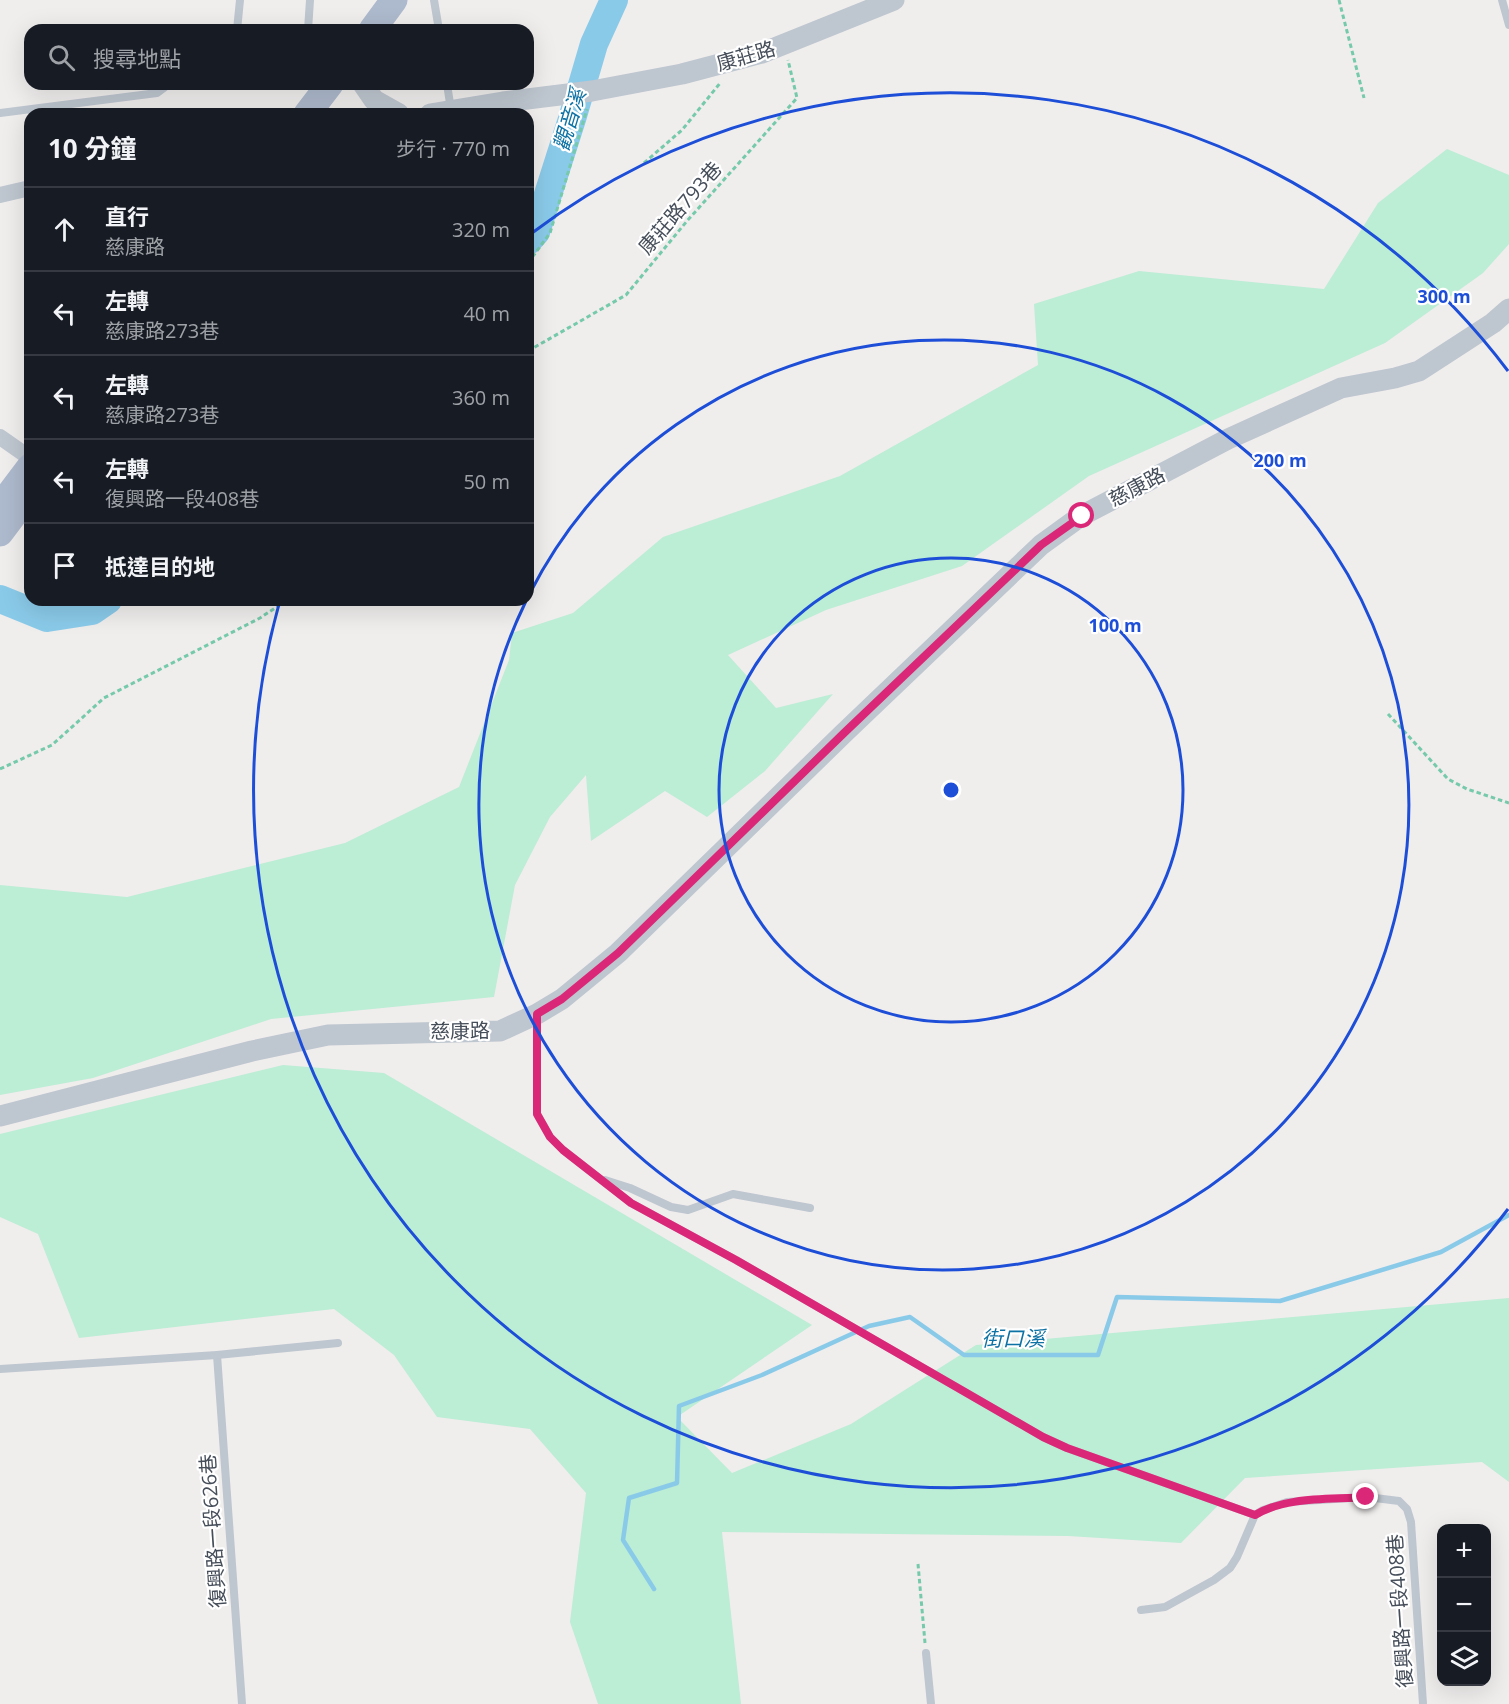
<!DOCTYPE html>
<html lang="zh-TW">
<meta charset="utf-8">
<style>
body{margin:0;font-family:"Open Sans","Noto Sans TC",sans-serif;background:#20242c;color:#f1f3f6}
.controls{position:absolute;right:18px;bottom:18px;display:grid;overflow:hidden;border-radius:12px;box-shadow:0 6px 24px #0002}
.controls button{width:54px;height:54px;display:grid;place-items:center;padding:0;border:0;border-bottom:2px solid #363941;background:#171b24;color:#f1f3f6;font:30px sans-serif}
.stop{position:absolute;width:18px;height:18px;margin:-14px;border:4px solid #db2777;border-radius:50%;background:#fff}
.stop.end{background:#db2777;border-color:#fff;box-shadow:0 2px 6px #0008}
.list{margin:0;padding:0;list-style:none}
h2{display:flex;justify-content:space-between;align-items:center;height:78px;margin:0;padding:0 24px;font-size:26px}
h2 small{font-size:20px;font-weight:400;color:#9ea1a6}
.list li{display:grid;grid-template-columns:39px 1fr auto;gap:18px;align-items:center;box-sizing:border-box;height:84px;padding:0 24px;border-top:2px solid #363941}
.list b{display:block;font-size:22px;white-space:nowrap}
.list p{margin:0;font-size:20px;white-space:nowrap;color:#9ea1a6}
.list em{font-size:20px;font-style:normal;color:#9ea1a6}
.icon{flex:none;width:33px;height:33px;fill:none;stroke:currentColor;stroke-width:2;stroke-linecap:round;stroke-linejoin:round}
.map{position:relative;flex:none;width:1509px;height:1704px;overflow:hidden}
.search{position:absolute;background:#171b24;box-shadow:0 6px 24px #0002;left:24px;top:24px;width:510px;height:66px;display:flex;align-items:center;gap:15px;box-sizing:border-box;padding:0 21px;border-radius:18px;color:#9ea1a6;font-size:22px}
.panel{position:absolute;background:#171b24;box-shadow:0 6px 24px #0002;left:24px;top:108px;width:510px;height:498px;border-radius:18px}
.map>svg:first-child{display:block}
</style>
<div class="map">
<svg width="1509" height="1704" viewBox="0 0 1509 1704">
<rect width="100%" height="100%" fill="#f0eded"/>
<g fill="#bcedd5">
<path d="M1447 149 1509 175V244L1483 273 1385 343 1089 476 962 566 826 610 728 655 776 708 833 694 765 771 707 817 665 791 591 841 586 775 550 817 515 885 494 997 271 1019 93 1078 0 1095V885L127 897 345 843 459 787 509 660 512 633 573 613 663 537 840 476 1038 365 1034 304 1139 271 1324 289 1378 203Z"/>
<path d="M283 1065 384 1073 812 1325 677 1417 732 1473 851 1424 976 1345 1509 1298V1482L1482 1462 1245 1478 1181 1543 1068 1536 722 1532 741 1704H598L570 1622 586 1493 530 1429 437 1417 394 1355 334 1309 79 1338 38 1234 0 1217V1134Z"/>
</g>
<g fill="none" stroke-linecap="round" stroke-linejoin="round">
<path stroke="#8acae9" stroke-width="4.5" d="M654 1589 623 1540 629 1498 677 1483 679 1406 762 1375 869 1326 910 1317 964 1355H1098L1117 1297 1280 1301 1441 1252 1509 1215"/>
<g stroke="#8acae9" stroke-width="28">
<path d="M528 241 536 232 572 119 594 44 614 0"/>
<path d="M0 599 47 618 92 611 108 600"/>
</g>
<g stroke="#75caab" stroke-width="3" stroke-dasharray="4.5 3" stroke-linecap="butt">
<path d="M1339 0 1364 98"/>
<path d="M644 163 682 130 721 82"/>
<path d="M528 263 550 233 587 109"/>
<path d="M528 351 626 295 687 221 797 98 788 60"/>
<path d="M1388 714 1448 779 1467 789 1509 803"/>
<path d="M0 769 52 745 104 698 260 618 287 600"/>
<path d="M918 1564 925 1643"/>
</g>
<g stroke="#bec6cf" stroke-width="8">
<path d="M434 0 439 30"/>
<path d="M1502 0 1509 25"/>
<path d="M237 30 240 0"/>
<path d="M308 30 310 0"/>
<path d="M447 84 451 110"/>
<path d="M0 113 157 93 169 84"/>
<path d="M537 1014V1114L550 1137 563 1150 631 1203 736 1260 1043 1437 1067 1448 1255 1515"/>
<path d="M605 1180 630 1188 671 1207 688 1210 733 1194 810 1208"/>
<path d="M217 1355 242 1704"/>
<path d="M0 1369 217 1355 338 1343"/>
<path d="M1141 1610 1165 1607 1214 1580 1230 1568 1237 1557 1255 1515 1263 1510 1287 1502 1367 1497 1399 1501 1407 1509 1411 1522 1423 1704"/>
<path d="M926 1653 931 1704"/>
</g>
<g stroke="#bec6cf" stroke-width="16">
<path d="M0 195 30 188"/>
<path d="M0 437 30 458"/>
</g>
<g stroke="#bec6cf" stroke-width="21">
<path d="M363 84 374 100 399 114"/>
<path d="M430 114 503 102 592 91 682 74 762 53 894 0"/>
<path d="M0 1116 252 1051 328 1035 500 1031 537 1014 562 999 618 953 844 733 1041 545 1081 516 1228 439 1341 388 1395 378 1419 371 1493 323 1509 309"/>
</g>
<g stroke="#adb9cc" stroke-width="27">
<path d="M372 30 394 0"/>
<path d="M307 114 330 84"/>
<path d="M2 504 30 467"/>
<path d="M0 533 30 493"/>
</g>
</g>
<g fill="none" stroke-linecap="round" stroke-linejoin="round">
<path stroke="#db2777" stroke-width="8" d="M1082 516 1041 545 844 733 618 953 562 999 537 1014V1114L550 1137 563 1150 631 1203 736 1260 1043 1437 1067 1448 1255 1515C1287 1496 1330 1500 1366 1497"/>
</g>
<g fill="none" stroke="#1d4ed8" stroke-width="3">
<circle cx="951" cy="790" r="232"/>
<path d="M530 593A465 465 0 1 1 526 601"/>
<path d="M1508 1209A697 697 0 0 1 279 604M532 233A697 697 0 0 1 1508 371"/>
</g>
<g text-anchor="middle" stroke-width="4.5" stroke-linejoin="round" paint-order="stroke">
<g font-size="20" fill="#464e5a" stroke="#fff">
<text transform="translate(746 56) rotate(-16)" y="7">康莊路</text>
<text transform="translate(680 208) rotate(-49)" y="7">康莊路793巷</text>
<text transform="translate(1137 487) rotate(-28)" y="7">慈康路</text>
<text transform="translate(460 1031) rotate(-1)" y="7">慈康路</text>
<text transform="translate(213 1531) rotate(-94)" y="7">復興路一段626巷</text>
<text transform="translate(1400 1611) rotate(-94)" y="7">復興路一段408巷</text>
</g>
<g font-size="21" font-style="italic" fill="#0f72a4" stroke="#fff">
<text transform="translate(570 120) rotate(-73)" y="7">觀音溪</text>
<text x="1013" y="1346">街口溪</text>
</g>
</g>
<circle cx="951" cy="790" r="9" fill="#1d4ed8" stroke="#fff" stroke-width="3"/>
<g font-size="18" text-anchor="middle" font-weight="bold" fill="#1d4ed8" stroke="#fff" stroke-width="4.5" stroke-linejoin="round" paint-order="stroke">
<text x="1444" y="303">300 m</text>
<text x="1280" y="467">200 m</text>
<text x="1115" y="632">100 m</text>
</g>
</svg>
<div class="controls">
<button>+</button>
<button>−</button>
<button><svg class="icon" aria-label="layers" viewBox="0 0 24 24"><path d="M12 4l9 5-9 5-9-5zM3 14l9 5 9-5"/></svg></button>
</div>
<div class="stop" style="left:1082px;top:516px"></div>
<div class="stop end" style="left:1366px;top:1497px"></div>
<div class="search"><svg class="icon" aria-label="search" viewBox="0 0 24 24"><circle cx="10" cy="10" r="6"/><path d="M15 15l6 6"/></svg>搜尋地點</div>
<section class="panel">
<h2>10 分鐘<small>步行 · 770 m</small></h2>
<ul class="list">
<li><svg class="icon" aria-label="ahead" viewBox="0 0 24 24"><path d="M12 20V5M6 11l6-6 6 6"/></svg><div><b>直行</b><p>慈康路</p></div><em>320 m</em></li>
<li><svg class="icon" aria-label="left" viewBox="0 0 24 24"><path d="M17 20v-9H6M10 6l-5 5 5 5"/></svg><div><b>左轉</b><p>慈康路273巷</p></div><em>40 m</em></li>
<li><svg class="icon" aria-label="left" viewBox="0 0 24 24"><path d="M17 20v-9H6M10 6l-5 5 5 5"/></svg><div><b>左轉</b><p>慈康路273巷</p></div><em>360 m</em></li>
<li><svg class="icon" aria-label="left" viewBox="0 0 24 24"><path d="M17 20v-9H6M10 6l-5 5 5 5"/></svg><div><b>左轉</b><p>復興路一段408巷</p></div><em>50 m</em></li>
<li><svg class="icon" aria-label="arrive" viewBox="0 0 24 24"><path d="M6 21V4h12l-3 4 3 4H6"/></svg><div><b>抵達目的地</b></div></li>
</ul>
</section>
</div>
